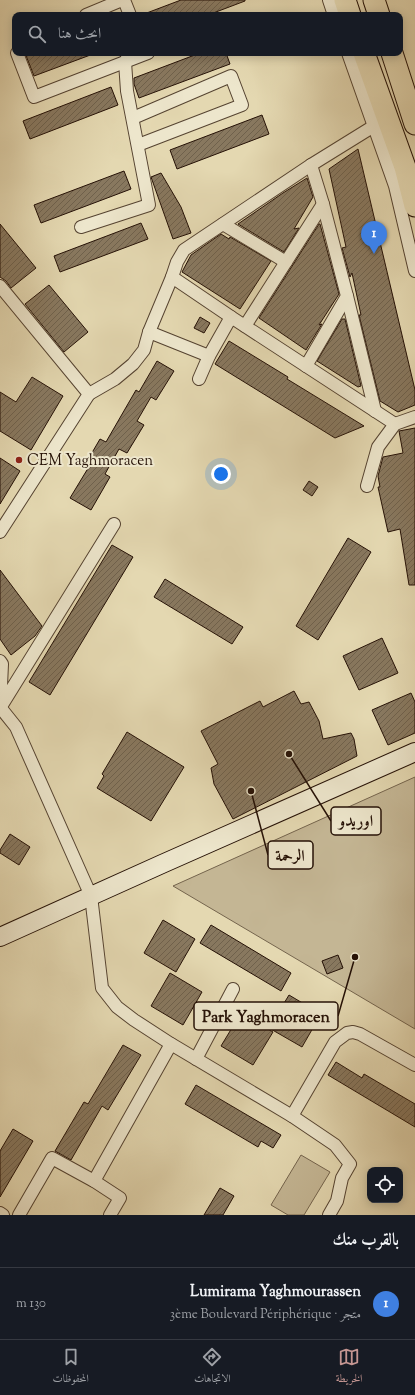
<!DOCTYPE html>
<html lang="ar">
<meta charset="utf-8">
<style>
body{margin:0;font-family:"Sorts Mill Goudy",Amiri,serif;background:#242831;color:#f1f3f6;direction:rtl}
.controls{position:absolute;right:12px;bottom:12px;display:grid;overflow:hidden;border-radius:8px;box-shadow:0 2px 10px #0003}
.controls button{width:36px;height:36px;display:grid;place-items:center;padding:0;border:0;border-bottom:1px solid #363941;background:#171b24;color:#f1f3f6;font:20px sans-serif}
.you{position:absolute;left:221px;top:474px;width:14px;height:14px;margin:-10px;border:3px solid #fff;border-radius:50%;background:#1a73e8;box-shadow:0 0 0 6px #1a73e833}
.badge{display:grid;place-items:center;width:26px;height:26px;border-radius:50%;background:#c59692;color:#fff;font-size:13px;font-weight:700}
.pin{position:absolute;translate:-50% -33px;filter:drop-shadow(0 1px 2px #0008)}
.pin::after{content:'';position:absolute;top:21px;width:14px;height:12px;background:inherit;clip-path:polygon(0 0,100% 0,50% 100%)}
.list{margin:0;padding:0;list-style:none}
h2{display:flex;justify-content:space-between;align-items:center;height:52px;margin:0;padding:0 16px;font-size:17px}
h2 small{font-size:13px;font-weight:400;color:#9ea1a6}
.list li{display:grid;grid-template-columns:26px 1fr auto;gap:12px;align-items:center;box-sizing:border-box;height:72px;padding:0 16px;border-top:1px solid #363941}
.list b{display:block;font-size:15px;white-space:nowrap}
.list p{margin:0;font-size:13px;white-space:nowrap;color:#9ea1a6}
.list em{font-size:13px;font-style:normal;color:#9ea1a6}
.icon{flex:none;width:22px;height:22px;fill:none;stroke:currentColor;stroke-width:2;stroke-linecap:round;stroke-linejoin:round}
.map{position:relative;flex:none;width:415px;height:1215px;overflow:hidden;direction:ltr}
.search{position:absolute;background:#171b24;box-shadow:0 2px 10px #0003;left:12px;right:12px;top:12px;height:44px;display:flex;align-items:center;gap:10px;box-sizing:border-box;padding:0 14px;border-radius:8px;color:#9ea1a6;font-size:15px}
.sheet{height:124px;background:#171b24}
nav{display:flex;justify-content:space-around;align-items:center;box-sizing:border-box;height:56px;border-top:1px solid #363941;background:#171b24;font-size:11px;color:#9ea1a6}
nav a{display:grid;justify-items:center;gap:2px}
nav .on{color:#c59692}
.map>svg:first-child{display:block}
</style>
<div class="map">
<svg width="415" height="1215" viewBox="0 0 415 1215">
<defs>
<pattern id="building-hatch" width="6" height="6" patternUnits="userSpaceOnUse"><rect width="6" height="6" fill="#88785f"/><path d="M-1 1l2-2M0 6l6-6M5 7l2-2" fill="none" stroke="#6f614c"/></pattern>
</defs>
<rect width="100%" height="100%" fill="#e4d8b1"/>
<filter id="stains"><feTurbulence type="fractalNoise" baseFrequency=".005" numOctaves="4"/><feColorMatrix values="0 0 0 0 .2 0 0 0 0 .09 0 0 0 0 .02 0 0 0 .5 -.17"/></filter>
<radialGradient id="worn" r=".72"><stop offset=".6" stop-color="#630" stop-opacity="0"/><stop offset="1" stop-color="#630" stop-opacity=".3"/></radialGradient>
<g fill="#c4b694" stroke="#74644d">
<path d="M415 777V1029L173 886Z"/>
<path d="M301 1155 330 1172 304 1215H288L271 1205Z"/>
</g>
<g fill="url(#building-hatch)" stroke="#251106">
<path d="M181 0H245V1L208 15H144V14Z"/>
<path d="M25 53H93V54L34 76Z"/>
<path d="M200 53H226L230 64 139 98 134 84V78Z"/>
<path d="M111 87 118 105 30 139 23 121Z"/>
<path d="M262 115 269 134 177 169 170 150Z"/>
<path d="M358 149 415 390V405L398 412 380 401 359 315H361L352 273 350 277 342 248 346 247 329 169Z"/>
<path d="M124 171 131 189 41 223 34 205Z"/>
<path d="M161 173 181 207 191 233 173 239 151 177Z"/>
<path d="M307 178 313 197 294 229 299 228 284 252 238 224 283 193Z"/>
<path d="M141 223 148 239 60 272 54 256Z"/>
<path d="M0 224 36 268 11 288 6 281 0 277Z"/>
<path d="M319 224H320L339 294 319 325 322 324 306 350 259 318Z"/>
<path d="M221 234 229 239 230 237 271 261 240 309 182 272 191 255Z"/>
<path d="M49 285 88 332 64 352 25 304Z"/>
<path d="M200 317 210 323 204 333 194 328Z"/>
<path d="M342 319H345L361 386 358 387 317 361Z"/>
<path d="M229 341 288 377 287 379 364 426 335 438 215 364Z"/>
<path d="M157 361 174 371 156 400 151 397 137 421 144 425 127 453 119 449 105 474 110 477 91 510 70 498 90 465 86 463 100 439 106 442 136 390 139 392Z"/>
<path d="M32 377 63 396 31 450 0 431V392L16 402Z"/>
<path d="M415 428V585H409L400 529 388 532 378 487H380L378 476 383 457 403 453 399 431Z"/>
<path d="M0 458 20 471 0 504Z"/>
<path d="M309 481 318 487 312 496 303 490Z"/>
<path d="M348 538 371 552 318 640 296 626Z"/>
<path d="M112 545 133 557 50 695 29 682Z"/>
<path d="M0 570 42 626 35 636 11 655 0 639Z"/>
<path d="M165 579 243 627 232 644 154 597Z"/>
<path d="M382 638 398 673 359 690 343 656Z"/>
<path d="M294 691 301 704 309 702 319 721 323 739 351 733 354 739 357 756 233 819 214 784 211 768 218 764 201 731 260 701 263 707Z"/>
<path d="M411 693 415 702V733L388 745 372 710Z"/>
<path d="M127 732 184 767 151 821 97 788 104 776 102 774Z"/>
<path d="M10 834 30 847 19 865 0 853V850Z"/>
<path d="M163 920 195 939 176 972 144 953Z"/>
<path d="M211 925 291 973 281 991 200 943Z"/>
<path d="M338 955 343 968 327 974 322 961Z"/>
<path d="M170 973 202 992 183 1025 151 1006Z"/>
<path d="M289 995 321 1014 302 1047 269 1028Z"/>
<path d="M241 1013 273 1032 253 1065 221 1046Z"/>
<path d="M123 1045 141 1055 108 1110 102 1106 71 1160 55 1151 84 1102 88 1104Z"/>
<path d="M336 1062 362 1078 364 1074 415 1104V1127L328 1075Z"/>
<path d="M196 1085 281 1135 273 1148 261 1141 258 1147 185 1104Z"/>
<path d="M13 1129 33 1141 0 1197V1151Z"/>
<path d="M220 1188 234 1196 223 1215H204Z"/>
</g>
<g fill="none" stroke-linecap="round" stroke-linejoin="round">
<g stroke="#554331" stroke-width="14">
<g id="minor">
<path d="M124 0 130 15"/>
<path d="M329 0 334 15"/>
<path d="M86 15 122 0"/>
<path d="M17 53 34 97 148 53"/>
<path d="M348 53 395 186 415 271"/>
<path d="M133 118 231 76 242 105 138 145"/>
<path d="M223 224 286 262"/>
<path d="M81 227 149 205 127 91 125 62 130 53"/>
<path d="M0 286 89 394 0 532"/>
<path d="M347 296 375 411"/>
<path d="M231 317 172 277 177 262 184 250 311 165 374 126"/>
<path d="M245 326 323 204"/>
<path d="M149 332 209 356"/>
<path d="M306 366 347 296 323 204 311 165"/>
<path d="M199 379 209 356 231 317 395 424"/>
<path d="M89 394 115 379 133 364 144 350 149 332 172 277"/>
<path d="M367 486 378 447 395 424 415 417"/>
<path d="M0 661 2 664 0 708 114 524"/>
<path d="M0 707 16 727 91 896 102 988 117 1007 134 1020 171 1044 292 1116 335 1145 350 1164 342 1178 337 1201 329 1215"/>
<path d="M196 1059 233 989"/>
<path d="M292 1116 335 1042 347 1033 353 1032 360 1034 415 1065"/>
<path d="M94 1181 171 1044"/>
<path d="M0 1213 3 1215"/>
<path d="M19 1215 52 1158 94 1181 120 1198 110 1215"/>
</g>
</g>
<g stroke="#251106" stroke-width="20">
<path id="secondary" d="M0 937 162 864 415 752"/>
</g>
<g stroke="#251106" stroke-width="23">
<g id="trunk">
<path d="M345 0 350 15"/>
<path d="M374 0 379 15"/>
<path d="M364 53 405 167 415 206"/>
<path d="M392 53 415 124"/>
</g>
</g>
<use href="#minor" stroke="#ede6cc" stroke-width="12"/>
<use href="#secondary" stroke="#ede6cc" stroke-width="18"/>
<use href="#trunk" stroke="#e4d8b1" stroke-width="21"/>
</g>
<circle fill="#8f2418" stroke="#ede6cc" stroke-width="1.5" cx="19" cy="460" r="4"/>
<g text-anchor="middle" stroke-width="4" stroke-linejoin="round" paint-order="stroke">
<g font-size="15" fill="#251106" stroke="#ede6cc" text-anchor="start">
<text x="27" y="465">CEM Yaghmoracen</text>
</g>
</g>
<path fill="none" stroke="#251106" stroke-width="1.5" d="M289 754L331 821M251 791L268 855M355 957L338 1016"/>
<g fill="#251106" stroke="#ede6cc" stroke-width="1.5">
<circle cx="289" cy="754" r="4"/>
<circle cx="251" cy="791" r="4"/>
<circle cx="355" cy="957" r="4"/>
</g>
<g fill="#ede6cc" stroke="#251106" stroke-width="1.5">
<rect x="331" y="807" width="50" height="28" rx="4"/>
<rect x="268" y="841" width="45" height="28" rx="4"/>
<rect x="194" y="1002" width="144" height="28" rx="4"/>
</g>
<g font-size="16" text-anchor="middle" font-weight="bold" fill="#251106">
<text x="356" y="826">اوريدو</text>
<text x="290" y="861">الرحمة</text>
<text x="266" y="1022">Park Yaghmoracen</text>
</g>
<rect width="100%" height="100%" filter="url(#stains)"/>
<rect width="100%" height="100%" fill="url(#worn)"/>
</svg>
<div class="controls">
<button><svg class="icon" aria-label="locate" viewBox="0 0 24 24"><circle cx="12" cy="12" r="6"/><path d="M12 2v4M12 18v4M2 12h4M18 12h4"/></svg></button>
</div>
<div class="you"></div>
<div class="pin badge" style="left:374px;top:254px;background:#3f7fe0">1</div>
<div class="search"><svg class="icon" aria-label="search" viewBox="0 0 24 24"><circle cx="10" cy="10" r="6"/><path d="M15 15l6 6"/></svg>ابحث هنا</div>
</div>
<section class="sheet">
<h2>بالقرب منك<small></small></h2>
<ul class="list">
<li><span class="badge" style="background:#3f7fe0">1</span><div><b>Lumirama Yaghmourassen</b><p>متجر · 3ème Boulevard Périphérique</p></div><em>130 m</em></li>
</ul>
</section>
<nav>
<a class="on"><svg class="icon" aria-label="map" viewBox="0 0 24 24"><path d="M3 6l6-2 6 2 6-2v14l-6 2-6-2-6 2zM9 4v14M15 6v14"/></svg>الخريطة</a>
<a><svg class="icon" aria-label="directions" viewBox="0 0 24 24"><path d="M12 3l9 9-9 9-9-9zM9 14v-3h6M13 9l2 2-2 2"/></svg>الاتجاهات</a>
<a><svg class="icon" aria-label="saved" viewBox="0 0 24 24"><path d="M7 4h10v16l-5-4-5 4z"/></svg>المحفوظات</a>
</nav>
